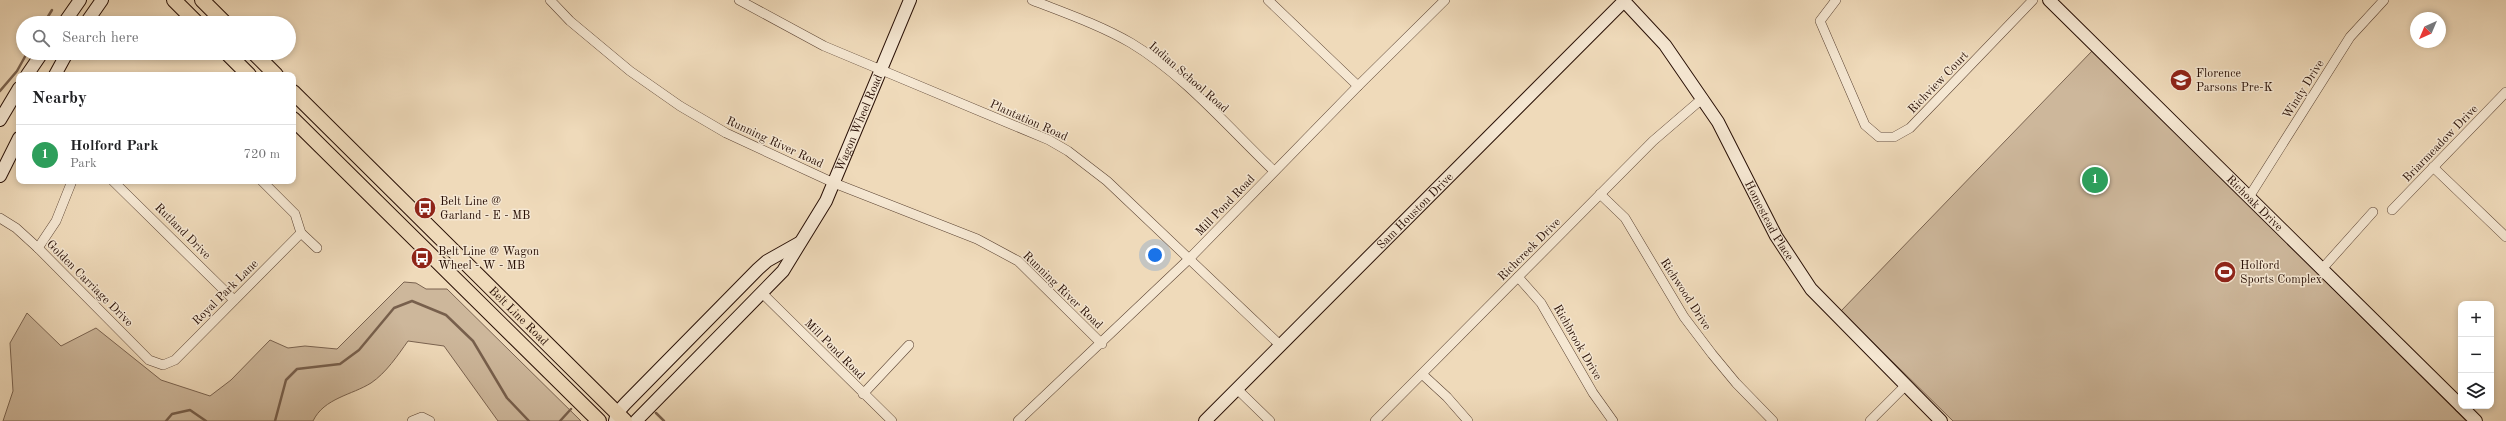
<!DOCTYPE html>
<meta charset="utf-8">
<style>
body{margin:0;font-family:"Old Standard TT",serif;background:#f2f2f2;color:#202124}
.controls{position:absolute;right:12px;bottom:12px;display:grid;overflow:hidden;border-radius:8px;box-shadow:0 2px 6px #0003}
.controls button{width:36px;height:36px;display:grid;place-items:center;padding:0;border:0;border-bottom:1px solid #e0e0e0;background:#fff;color:#202124;font:20px sans-serif}
.compass{position:absolute;left:2410px;top:12px;width:36px;height:36px;border-radius:50%;background:#fff;box-shadow:0 2px 6px #0003;rotate:224deg}
.you{position:absolute;left:1155px;top:255px;width:14px;height:14px;margin:-10px;border:3px solid #fff;border-radius:50%;background:#1a73e8;box-shadow:0 0 0 6px #1a73e833}
.badge{display:grid;place-items:center;width:26px;height:26px;border-radius:50%;background:#8f2418;color:#fff;font-size:13px;font-weight:700}
.pin{position:absolute;translate:-50% -50%;border:2px solid #fff;box-shadow:0 1px 4px #0006}
.list{margin:0;padding:0;list-style:none}
h2{display:flex;justify-content:space-between;align-items:center;height:52px;margin:0;padding:0 16px;font-size:17px}
h2 small{font-size:13px;font-weight:400;color:#757577}
.list li{display:grid;grid-template-columns:26px 1fr auto;gap:12px;align-items:center;box-sizing:border-box;height:60px;padding:0 16px;border-top:1px solid #e0e0e0}
.list b{display:block;font-size:15px;white-space:nowrap}
.list p{margin:0;font-size:13px;white-space:nowrap;color:#757577}
.list em{font-size:13px;font-style:normal;color:#757577}
.icon{flex:none;width:22px;height:22px;fill:none;stroke:currentColor;stroke-width:2;stroke-linecap:round;stroke-linejoin:round}
.map{position:relative;flex:none;width:2506px;height:421px;overflow:hidden}
.search{position:absolute;background:#fff;box-shadow:0 2px 6px #0003;left:16px;top:16px;width:280px;height:44px;display:flex;align-items:center;gap:10px;box-sizing:border-box;padding:0 14px;border-radius:22px;color:#757577;font-size:15px}
.panel{position:absolute;background:#fff;box-shadow:0 2px 6px #0003;left:16px;top:72px;width:280px;height:112px;border-radius:8px}
.map>svg:first-child{display:block}
</style>
<div class="map">
<svg width="2506" height="421" viewBox="0 0 2506 421">
<rect width="100%" height="100%" fill="#efdaba"/>
<filter id="stains"><feTurbulence type="fractalNoise" baseFrequency=".005" numOctaves="4"/><feColorMatrix values="0 0 0 0 .2 0 0 0 0 .09 0 0 0 0 .02 0 0 0 .5 -.17"/></filter>
<radialGradient id="worn" r=".72"><stop offset=".6" stop-color="#630" stop-opacity="0"/><stop offset="1" stop-color="#630" stop-opacity=".3"/></radialGradient>
<g fill="#cdb79b" stroke="#7a6350">
<path d="M2093 50 2466 421H1953L1841 311Z"/>
<path d="M404 282 416 283 426 289H447L581 421H498L444 346 408 341C398 355 386 373 371 383 352 395 324 398 313 421H3L13 391 10 343 27 313 61 346 96 328 161 380 210 396 231 380 270 340 288 348 305 346 337 349Z"/>
</g>
<g fill="none" stroke-linecap="round" stroke-linejoin="round">
<g stroke="#775f4c" stroke-width="2.5">
<path d="M44 23 52 10"/>
<path d="M0 91 17 71 27 53"/>
<path d="M656 413 664 421"/>
<path d="M166 421 172 414 190 410 206 421"/>
<path d="M275 421 286 380 297 369 340 364 359 350 394 308 412 301 446 315 473 341 507 398 529 421"/>
<path d="M560 421 571 409"/>
</g>
<g stroke="#5a4232" stroke-width="10">
<g id="street">
<path d="M550 0 570 21 630 71 680 106 726 133 834 183 977 239 1018 261 1102 344"/>
<path d="M739 0 824 46 1049 140 1068 151 1107 181 1281 346"/>
<path d="M1032 0C1065 13 1100 25 1131 43 1183 74 1230 129 1274 171"/>
<path d="M1268 0 1358 86"/>
<path d="M1836 0 1820 21 1865 125 1879 137H1894L1910 128 2033 0"/>
<path d="M2433 167 2506 237"/>
<path d="M113 181 234 300"/>
<path d="M262 181 295 214 301 233 317 248"/>
<path d="M1600 194 1625 218 1684 317 1712 354 1736 383 1773 421"/>
<path d="M2249 197 2350 37 2384 0"/>
<path d="M2392 210 2506 92"/>
<path d="M0 218 16 228 38 248 149 360 163 365 175 360 301 233"/>
<path d="M38 248 56 221 72 181"/>
<path d="M2322 269 2373 212"/>
<path d="M1518 277 1541 303 1593 393 1613 421"/>
<path d="M763 294 892 421"/>
<path d="M1422 374 1447 397 1468 421"/>
<path d="M1237 389 1270 421"/>
<path d="M863 394 909 345"/>
<path d="M412 421 422 417 430 421"/>
<path d="M1018 421 1189 259 1358 86 1445 0"/>
<path d="M1375 421 1653 141 1703 98"/>
<path d="M1870 421 1905 386"/>
</g>
</g>
<g stroke="#280f05" stroke-width="14">
<g id="secondary">
<path id="s1" d="M1623 0 1665 45 1718 122 1776 236 1811 289 1941 421"/>
<path id="s2" d="M2049 0 2461 406"/>
<path d="M64 23 80 0"/>
<path d="M86 23 102 0"/>
<path d="M27 75 42 53"/>
<path d="M55 75 67 53"/>
<path d="M0 120 19 88"/>
<path d="M0 176 19 138"/>
<path d="M2461 406 2476 421"/>
<path d="M615 421 617 413 625 404 758 269 767 261 799 243"/>
<path id="s3" d="M636 421 783 271 826 201 910 0"/>
<path id="s4" d="M1205 421 1625 0"/>
</g>
</g>
<g stroke="#280f05" stroke-width="16">
<g id="primary">
<path d="M174 0 197 23"/>
<path d="M202 0 225 23"/>
<path d="M227 53 249 75"/>
<path d="M254 53 276 75"/>
<path id="s5" d="M293 92 625 421"/>
<path d="M293 119 599 421"/>
</g>
</g>
<use href="#street" stroke="#f5e7d2" stroke-width="9"/>
<use href="#secondary" stroke="#f5e7d2" stroke-width="12"/>
<use href="#primary" stroke="#efdaba" stroke-width="14"/>
</g>
<defs>
<g id="school-disc" transform="scale(1.15)"><circle r="9.5" fill="#8f2418" stroke="#f5e7d2"/><path d="M0-5L7-2L0 1L-7-2ZM-4 1L0 2.5L4 1V4Q0 6-4 4Z" fill="#fff"/></g>
<g id="bus-disc" transform="scale(1.15)"><circle r="9.5" fill="#8f2418" stroke="#f5e7d2"/><path d="M-5-6H5V4H4V6H2V4H-2V6H-4V4H-5ZM-3.5-4V0h7V-4ZM-3.5 1.2v1.5H-2V1.2ZM2 1.2v1.5H3.5V1.2Z" fill="#fff"/></g>
<g id="stadium-disc" transform="scale(1.15)"><circle r="9.5" fill="#8f2418" stroke="#f5e7d2"/><path d="M0-5a6.5 5 0 1 0 0 10a6.5 5 0 1 0 0-10ZM-3.5-1.8h7v3.6h-7Z" fill="#fff"/></g>
</defs>
<g fill-rule="evenodd">
<use href="#school-disc" x="2181" y="80"/>
<use href="#bus-disc" x="425" y="208"/>
<use href="#bus-disc" x="422" y="258"/>
<use href="#stadium-disc" x="2225" y="272"/>
</g>
<g text-anchor="middle" stroke-width="3" stroke-linejoin="round" paint-order="stroke">
<g font-size="12" fill="#280f05" stroke="#f5e7d2" text-anchor="start">
<text x="2196" y="77">Florence<tspan x="2196" dy="14">Parsons Pre-K</tspan></text>
<text x="440" y="205">Belt Line @<tspan x="440" dy="14">Garland - E - MB</tspan></text>
<text x="438" y="255">Belt Line @ Wagon<tspan x="438" dy="14">Wheel - W - MB</tspan></text>
<text x="2240" y="269">Holford<tspan x="2240" dy="14">Sports Complex</tspan></text>
</g>
<g font-size="12" fill="#280f05" stroke="#f5e7d2">
<text transform="translate(1189 77) rotate(41)" y="4">Indian School Road</text>
<text transform="translate(1938 82) rotate(-46)" y="4">Richview Court</text>
<text transform="translate(2303 89) rotate(-58)" y="4">Windy Drive</text>
<text transform="translate(1029 120) rotate(24)" y="4">Plantation Road</text>
<text dy="4" stroke="none"><textPath href="#s3" startOffset="377">Wagon Wheel Road</textPath></text>
<text transform="translate(775 142) rotate(25)" y="4">Running River Road</text>
<text transform="translate(2440 143) rotate(-46)" y="4">Briarmeadow Drive</text>
<text dy="4" stroke="none"><textPath href="#s2" startOffset="289">Richoak Drive</textPath></text>
<text transform="translate(1225 205) rotate(-46)" y="4">Mill Pond Road</text>
<text dy="4" stroke="none"><textPath href="#s4" startOffset="297">Sam Houston Drive</textPath></text>
<text dy="4" stroke="none"><textPath href="#s1" startOffset="266">Homestead Place</textPath></text>
<text transform="translate(183 231) rotate(45)" y="4">Rutland Drive</text>
<text transform="translate(1529 249) rotate(-45)" y="4">Richcreek Drive</text>
<text transform="translate(90 283) rotate(45)" y="4">Golden Carriage Drive</text>
<text transform="translate(1063 290) rotate(44)" y="4">Running River Road</text>
<text transform="translate(225 292) rotate(-45)" y="4">Royal Park Lane</text>
<text transform="translate(1686 294) rotate(57)" y="4">Richwood Drive</text>
<text dy="4" stroke="none"><textPath href="#s5" startOffset="318">Belt Line Road</textPath></text>
<text transform="translate(1578 342) rotate(60)" y="4">Richbrook Drive</text>
<text transform="translate(835 349) rotate(45)" y="4">Mill Pond Road</text>
</g>
</g>
<rect width="100%" height="100%" filter="url(#stains)"/>
<rect width="100%" height="100%" fill="url(#worn)"/>
</svg>
<div class="controls">
<button>+</button>
<button>−</button>
<button><svg class="icon" aria-label="layers" viewBox="0 0 24 24"><path d="M12 4l9 5-9 5-9-5zM3 14l9 5 9-5"/></svg></button>
</div>
<svg class="compass" viewBox="-18 -18 36 36"><path d="M0-13l5 13h-10z" fill="#e53935"/><path d="M0 13l5-13h-10z" fill="#757577"/></svg>
<div class="you"></div>
<div class="pin badge" style="left:2095px;top:180px;background:#2e9e5b">1</div>
<div class="search"><svg class="icon" aria-label="search" viewBox="0 0 24 24"><circle cx="10" cy="10" r="6"/><path d="M15 15l6 6"/></svg>Search here</div>
<section class="panel">
<h2>Nearby<small></small></h2>
<ul class="list">
<li><span class="badge" style="background:#2e9e5b">1</span><div><b>Holford Park</b><p>Park</p></div><em>720 m</em></li>
</ul>
</section>
</div>
